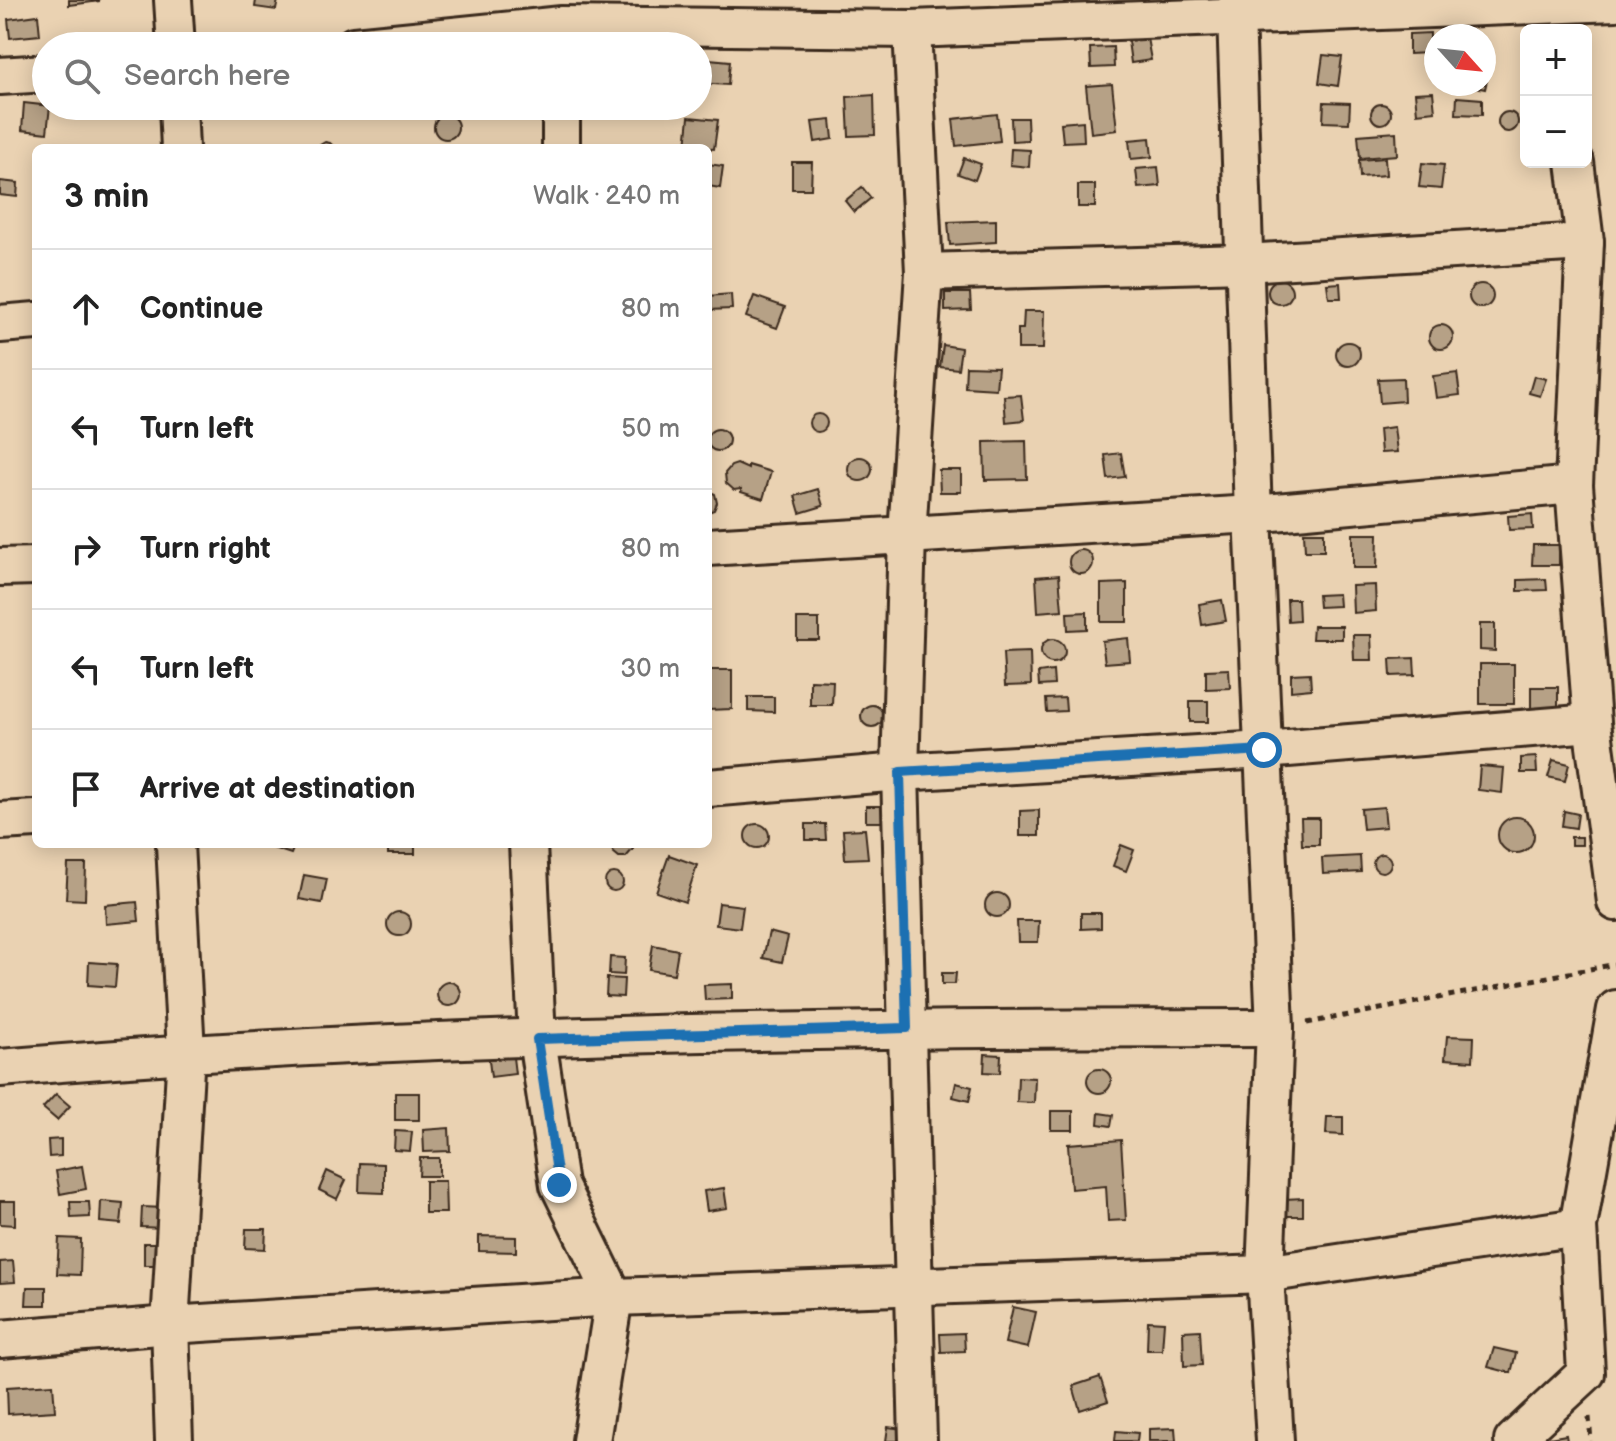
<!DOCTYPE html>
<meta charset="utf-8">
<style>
body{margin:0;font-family:"Balsamiq Sans",sans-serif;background:#f2f2f2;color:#222}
.controls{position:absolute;right:24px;top:24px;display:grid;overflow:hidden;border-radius:12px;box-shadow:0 4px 20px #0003}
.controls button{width:72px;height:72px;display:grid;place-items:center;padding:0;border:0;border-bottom:2px solid #e0e0e0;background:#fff;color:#222;font:40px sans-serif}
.compass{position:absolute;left:1424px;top:24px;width:72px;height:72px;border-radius:50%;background:#fff;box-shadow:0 4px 20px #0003;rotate:117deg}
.stop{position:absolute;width:24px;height:24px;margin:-18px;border:6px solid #1f6fb2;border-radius:50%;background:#fff}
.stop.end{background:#1f6fb2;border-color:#fff;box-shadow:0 2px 8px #0008}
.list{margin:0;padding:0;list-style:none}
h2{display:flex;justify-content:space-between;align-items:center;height:104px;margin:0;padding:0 32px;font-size:34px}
h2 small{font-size:26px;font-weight:400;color:#767676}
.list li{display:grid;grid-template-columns:52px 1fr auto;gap:24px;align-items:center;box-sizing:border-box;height:120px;padding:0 32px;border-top:2px solid #e0e0e0}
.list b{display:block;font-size:30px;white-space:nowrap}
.list em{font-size:26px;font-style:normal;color:#767676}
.icon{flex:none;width:44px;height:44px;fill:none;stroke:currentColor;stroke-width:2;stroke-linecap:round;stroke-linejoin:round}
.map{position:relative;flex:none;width:1616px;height:1441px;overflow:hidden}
.search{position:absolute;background:#fff;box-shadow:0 4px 20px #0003;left:32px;top:32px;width:680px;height:88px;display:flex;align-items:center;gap:20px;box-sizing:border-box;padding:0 28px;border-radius:44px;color:#767676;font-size:30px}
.panel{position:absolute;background:#fff;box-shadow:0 4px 20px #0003;left:32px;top:144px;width:680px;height:704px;border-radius:12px}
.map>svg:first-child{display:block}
</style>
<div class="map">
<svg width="1616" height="1441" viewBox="0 0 1616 1441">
<rect width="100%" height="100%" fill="#ead2b2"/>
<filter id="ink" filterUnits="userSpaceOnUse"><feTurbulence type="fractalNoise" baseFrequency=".0125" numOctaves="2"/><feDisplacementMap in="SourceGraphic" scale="16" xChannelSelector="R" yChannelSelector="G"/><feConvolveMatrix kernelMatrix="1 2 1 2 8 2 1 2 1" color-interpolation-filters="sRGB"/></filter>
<g filter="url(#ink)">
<g fill="#b6a186" stroke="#3b2a1e" stroke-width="2">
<path d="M69 0H99V1L69 5Z"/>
<path d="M256 0H278L276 10 255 7Z"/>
<path d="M38 15 40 35 10 38 8 19Z"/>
<path d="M1430 33V53L1409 54V34Z"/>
<path d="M1147 38 1151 60 1131 63 1128 41Z"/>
<path d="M1113 47 1114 67 1091 68 1090 48Z"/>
<path d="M1323 55 1342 57 1338 86 1319 83Z"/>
<path d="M698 58 730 61 728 85 698 83Z"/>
<path d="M1484 66 1490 67 1485 89 1462 84H1484Z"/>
<path d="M1112 84 1117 130 1091 133 1086 86Z"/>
<path d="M1433 92 1435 111 1417 113 1415 93Z"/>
<path d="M874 95 875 135 849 136 847 97Z"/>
<path d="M1457 97 1482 99V115L1456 114Z"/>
<path d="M1324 102 1350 103 1349 123 1323 122Z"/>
<path d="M24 103 50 106 47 133 22 130Z"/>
<circle cx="1381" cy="114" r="10"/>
<circle cx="1508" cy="122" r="10"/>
<path d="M997 114 1000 141 956 146 953 119Z"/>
<circle cx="446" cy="127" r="12"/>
<path d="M689 117 718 120 714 149 686 146Z"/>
<path d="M1011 118H1027L1028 140 1012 141Z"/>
<path d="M831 120 833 139 815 142 812 122Z"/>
<path d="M1083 121 1084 141 1063 142 1061 123Z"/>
<path d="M1396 132 1397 155 1360 158 1358 135Z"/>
<path d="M1150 138 1152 157 1131 159 1129 140Z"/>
<path d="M325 142 330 143 335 148H315Z"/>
<path d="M1011 149 1030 150 1029 167 1010 165Z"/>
<path d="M964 158 981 164 975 180 958 174Z"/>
<path d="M1385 158 1386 175 1360 177 1359 160Z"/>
<path d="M792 162H812L811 189H792Z"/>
<path d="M1422 163 1444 165 1441 189 1419 187Z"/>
<path d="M708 164 723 166 720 188 708 186Z"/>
<path d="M1158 167 1160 186 1138 188 1136 169Z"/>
<path d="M0 181 18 183 17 197 0 195Z"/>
<rect x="1078" y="185" width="17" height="22"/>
<path d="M862 187 871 198 854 212 845 201Z"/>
<path d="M996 220V242L950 245 948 222Z"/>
<circle cx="1280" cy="292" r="12"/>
<path d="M1340 283 1341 298H1329L1327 284Z"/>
<circle cx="1481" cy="296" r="12"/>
<path d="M945 293H970L971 310 945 311Z"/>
<path d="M731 294 732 309 708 310V296Z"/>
<path d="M754 296 785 307 777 328 746 317Z"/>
<path d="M1024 311H1044L1043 349H1018V329H1023Z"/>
<circle cx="1441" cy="337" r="12"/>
<circle cx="1348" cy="354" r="12"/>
<path d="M943 345 961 348 958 369 940 367Z"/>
<path d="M966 366 998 367 996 389 965 387Z"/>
<path d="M1457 373 1460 395 1436 398 1433 376Z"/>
<path d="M1534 376 1546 379 1540 396 1529 393Z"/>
<path d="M1403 378 1404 401 1380 403 1378 379Z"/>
<path d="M1021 395 1024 420 1006 422 1004 396Z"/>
<circle cx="818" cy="423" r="9"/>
<path d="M1394 427 1397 452 1381 453 1379 429Z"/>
<circle cx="718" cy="440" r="11"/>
<path d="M1026 441 1027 479 985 480 984 442Z"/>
<path d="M1121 453 1125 477 1108 479 1105 455Z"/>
<circle cx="860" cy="469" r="12"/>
<path d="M737 464 748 469V465L771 472 763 499 741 492V489L734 490 726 483 725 473 731 466Z"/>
<path d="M939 470H961V492H940Z"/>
<path d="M818 489 823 506 800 513 795 496Z"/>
<path d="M708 491 715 494 717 503 714 510 708 512Z"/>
<path d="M1532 514 1533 529 1509 530 1508 516Z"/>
<path d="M1304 532H1324V551H1305Z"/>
<path d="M1353 534H1378L1377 568H1353Z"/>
<path d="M1533 545H1559V565H1532Z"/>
<circle cx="1081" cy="562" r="12"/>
<path d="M1059 575 1062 610 1038 612 1036 577Z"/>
<path d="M1546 579 1547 590 1518 591V580Z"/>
<path d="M1127 583V622H1101V584Z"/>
<path d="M1375 585 1376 611 1353 613 1352 586Z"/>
<path d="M1338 594 1339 606 1319 607 1318 595Z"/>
<path d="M1287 599H1298L1299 620 1288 621Z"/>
<path d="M1222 600 1226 621 1202 625 1199 604Z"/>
<path d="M1087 612V629L1068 630 1067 613Z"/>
<rect x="797" y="619" width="22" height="21"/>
<path d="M1480 624H1495V651L1480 650Z"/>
<path d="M1313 626H1342V639H1312Z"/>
<path d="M1353 635H1371L1372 660H1354Z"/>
<path d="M1128 638 1130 661 1105 663 1102 641Z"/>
<circle cx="1053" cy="651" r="12"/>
<path d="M1030 652 1031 685 1005 686 1003 653Z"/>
<path d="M1414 658 1415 675 1391 676 1390 659Z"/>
<rect x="1480" y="664" width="34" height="40"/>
<path d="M1229 669 1230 688 1206 689V670Z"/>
<path d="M708 670H732V709L708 710Z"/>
<path d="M1053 671 1054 685 1039 686 1038 673Z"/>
<path d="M1310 673 1311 689 1291 691V674Z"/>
<path d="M810 680 833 681 832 705H810Z"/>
<rect x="1531" y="687" width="27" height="21"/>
<path d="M748 697H774V712L748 711Z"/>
<path d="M1065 698 1066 711 1047 712 1046 699Z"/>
<rect x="1190" y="701" width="18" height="21"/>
<circle cx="872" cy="716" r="11"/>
<path d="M1536 757 1537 773H1521V758Z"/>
<path d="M1553 760 1569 764 1565 781 1548 777Z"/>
<path d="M1480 766 1504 768 1502 793 1478 790Z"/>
<rect x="866" y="806" width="22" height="16"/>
<path d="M1384 807 1386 827 1363 829 1361 809Z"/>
<path d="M1039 810V836H1020V811Z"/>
<path d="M1564 811 1578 814 1576 828 1562 826Z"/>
<circle cx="1516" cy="835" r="18"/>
<path d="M1301 818H1319V845H1302Z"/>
<path d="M806 824H825L826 840H806Z"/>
<circle cx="757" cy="836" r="12"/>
<path d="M865 829 868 858 845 859 843 830Z"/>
<rect x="1571" y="837" width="11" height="8"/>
<path d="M274 844H295L291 854 273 848Z"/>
<rect x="388" y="844" width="27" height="10"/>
<path d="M612 844H633V849L626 857H619L613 852Z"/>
<path d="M1121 845 1134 850 1126 871 1113 866Z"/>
<circle cx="1382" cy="863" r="9"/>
<path d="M669 855 697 865 685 902 656 892Z"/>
<path d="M1360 856 1361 872 1323 874 1322 858Z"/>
<path d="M68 864H86L85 900 66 899Z"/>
<circle cx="614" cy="882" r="9"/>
<path d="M304 875 327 879 322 903 299 899Z"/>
<circle cx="997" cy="905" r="12"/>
<path d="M137 902 139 921 106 924 105 905Z"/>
<path d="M719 903 743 906 740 928 716 925Z"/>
<circle cx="399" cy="924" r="12"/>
<path d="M1081 913H1101V928L1081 929Z"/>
<path d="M1017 921H1039L1038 942H1018Z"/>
<path d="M769 932 788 937 782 962 763 958Z"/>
<path d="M653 945 678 950 674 974 649 970Z"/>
<path d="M610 957 625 958 624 975 609 974Z"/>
<path d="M89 962 117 964 115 987 88 985Z"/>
<path d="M942 973H956L955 984H942Z"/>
<path d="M607 978 624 979 623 997 606 996Z"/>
<circle cx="449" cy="994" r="12"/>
<path d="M732 984V999L705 1000 704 985Z"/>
<path d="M1447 1036 1474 1037 1473 1061 1445 1059Z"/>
<path d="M512 1049 515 1074 491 1077 488 1052Z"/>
<path d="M985 1054 1001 1055 1000 1073 984 1072Z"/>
<circle cx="1099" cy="1081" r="12"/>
<path d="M1018 1077 1035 1078 1034 1103 1017 1102Z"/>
<path d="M956 1083 972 1087 969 1101 953 1097Z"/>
<rect x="395" y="1093" width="24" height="27"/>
<path d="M56 1094 70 1106 57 1120 43 1108Z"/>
<rect x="1051" y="1111" width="22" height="19"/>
<path d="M1099 1113 1113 1115 1111 1126 1098 1124Z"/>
<path d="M1327 1117H1343V1135L1326 1134Z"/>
<path d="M449 1128 450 1151 424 1152 423 1130Z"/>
<path d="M395 1131 412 1132 410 1151 394 1150Z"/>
<path d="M61 1139V1156L49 1157 48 1140Z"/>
<path d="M1121 1140 1126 1220 1108 1221 1106 1186 1071 1189 1068 1144Z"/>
<path d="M420 1158H439V1176H419Z"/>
<path d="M360 1163 384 1164V1193L359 1192Z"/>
<path d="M82 1166 86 1189 60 1194 56 1171Z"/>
<path d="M327 1171 346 1180 337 1199 319 1190Z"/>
<path d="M425 1181H445L446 1213H425Z"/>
<path d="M724 1188 727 1208 707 1211 704 1191Z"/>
<path d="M1303 1198V1216H1285V1199Z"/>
<path d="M0 1201H15V1225L0 1224Z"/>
<path d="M101 1201 123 1203 121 1224 100 1222Z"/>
<path d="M70 1202H89L90 1217 71 1218Z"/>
<path d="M142 1207 164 1208 163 1228 141 1227Z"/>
<path d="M246 1229H266L265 1249 245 1248Z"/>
<path d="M479 1236 516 1237V1252L479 1251Z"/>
<path d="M59 1238 81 1239 80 1275 57 1274Z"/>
<path d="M144 1243H167L166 1265H144Z"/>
<path d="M13 1261 15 1282 0 1283V1262Z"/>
<path d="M27 1287H46V1305H26Z"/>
<path d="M1013 1307 1036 1312 1028 1348 1005 1343Z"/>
<path d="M1148 1321 1164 1322 1162 1350H1147Z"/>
<path d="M1200 1330 1202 1365 1184 1366 1183 1331Z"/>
<path d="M964 1333 965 1351 941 1352 940 1334Z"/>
<path d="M1494 1348 1516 1353 1511 1373 1488 1367Z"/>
<path d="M1100 1377 1108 1401 1080 1410 1073 1386Z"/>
<path d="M53 1384 55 1411 8 1414 7 1387Z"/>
<path d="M888 1427 911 1430 909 1441H886Z"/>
<path d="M1175 1428 1176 1441H1149V1429Z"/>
<path d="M1116 1431 1138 1433 1137 1441H1115Z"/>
<path d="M1566 1435 1567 1441H1545L1544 1439Z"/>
</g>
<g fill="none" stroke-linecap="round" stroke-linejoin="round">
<g stroke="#3b2a1e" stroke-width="42">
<g id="minor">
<path d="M173 0 176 46"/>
<path d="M1236 15 1253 514 1275 1028 1265 1274 1275 1441"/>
<path d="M912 29 924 272 907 535 900 772 918 1441"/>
<path d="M354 46 562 25 912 29 1616 2"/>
<path d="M0 76 46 73"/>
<path d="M178 106 180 148"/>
<path d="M561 148V106"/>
<path d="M1575 162 1585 242 1574 485 1592 723 1616 902"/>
<path d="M924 272 1244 263 1585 242"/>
<path d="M0 324 36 321"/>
<path d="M708 547 1253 514 1574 485"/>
<path d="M0 567 36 566"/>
<path d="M708 788 900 772 1264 750 1592 723"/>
<path d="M0 821 36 819"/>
<path d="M528 844 537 1039 559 1185 614 1297 591 1441"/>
<path d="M0 1068C424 1032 850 1028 1275 1028"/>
<path d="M0 1339 170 1325 614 1297 1265 1274 1578 1227"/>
<path d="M174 1441 170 1325 186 1052 175 844"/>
<path d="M1513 1441 1586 1373 1578 1227 1616 1009"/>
</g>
</g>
<g stroke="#3b2a1e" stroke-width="5" stroke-dasharray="6 6" stroke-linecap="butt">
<path d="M1307 1023 1616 964"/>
<path d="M1589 1417 1591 1441"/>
</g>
<use href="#minor" stroke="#ead2b2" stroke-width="36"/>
</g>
</g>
<g fill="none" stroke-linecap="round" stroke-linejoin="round" filter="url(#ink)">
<path stroke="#1f6fb2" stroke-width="10" d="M559 1185 537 1039 907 1028 900 772 1264 750"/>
</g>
</svg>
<div class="controls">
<button>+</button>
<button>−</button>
</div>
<svg class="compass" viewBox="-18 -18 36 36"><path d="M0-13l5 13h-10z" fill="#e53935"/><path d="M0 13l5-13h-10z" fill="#767676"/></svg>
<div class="stop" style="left:1264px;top:750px"></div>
<div class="stop end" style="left:559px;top:1185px"></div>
<div class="search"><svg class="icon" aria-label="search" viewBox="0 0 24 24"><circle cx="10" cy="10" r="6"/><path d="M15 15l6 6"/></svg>Search here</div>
<section class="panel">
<h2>3 min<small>Walk · 240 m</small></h2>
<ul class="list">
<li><svg class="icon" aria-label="ahead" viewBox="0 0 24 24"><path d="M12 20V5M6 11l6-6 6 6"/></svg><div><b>Continue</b></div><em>80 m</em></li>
<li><svg class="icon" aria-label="left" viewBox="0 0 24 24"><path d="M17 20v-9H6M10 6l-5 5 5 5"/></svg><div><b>Turn left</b></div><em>50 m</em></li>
<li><svg class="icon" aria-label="right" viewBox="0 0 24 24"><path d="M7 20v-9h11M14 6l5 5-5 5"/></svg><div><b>Turn right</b></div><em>80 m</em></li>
<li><svg class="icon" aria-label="left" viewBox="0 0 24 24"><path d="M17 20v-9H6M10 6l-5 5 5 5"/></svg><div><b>Turn left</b></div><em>30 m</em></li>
<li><svg class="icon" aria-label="arrive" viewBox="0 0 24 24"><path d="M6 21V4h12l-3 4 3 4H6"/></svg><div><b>Arrive at destination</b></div></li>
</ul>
</section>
</div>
